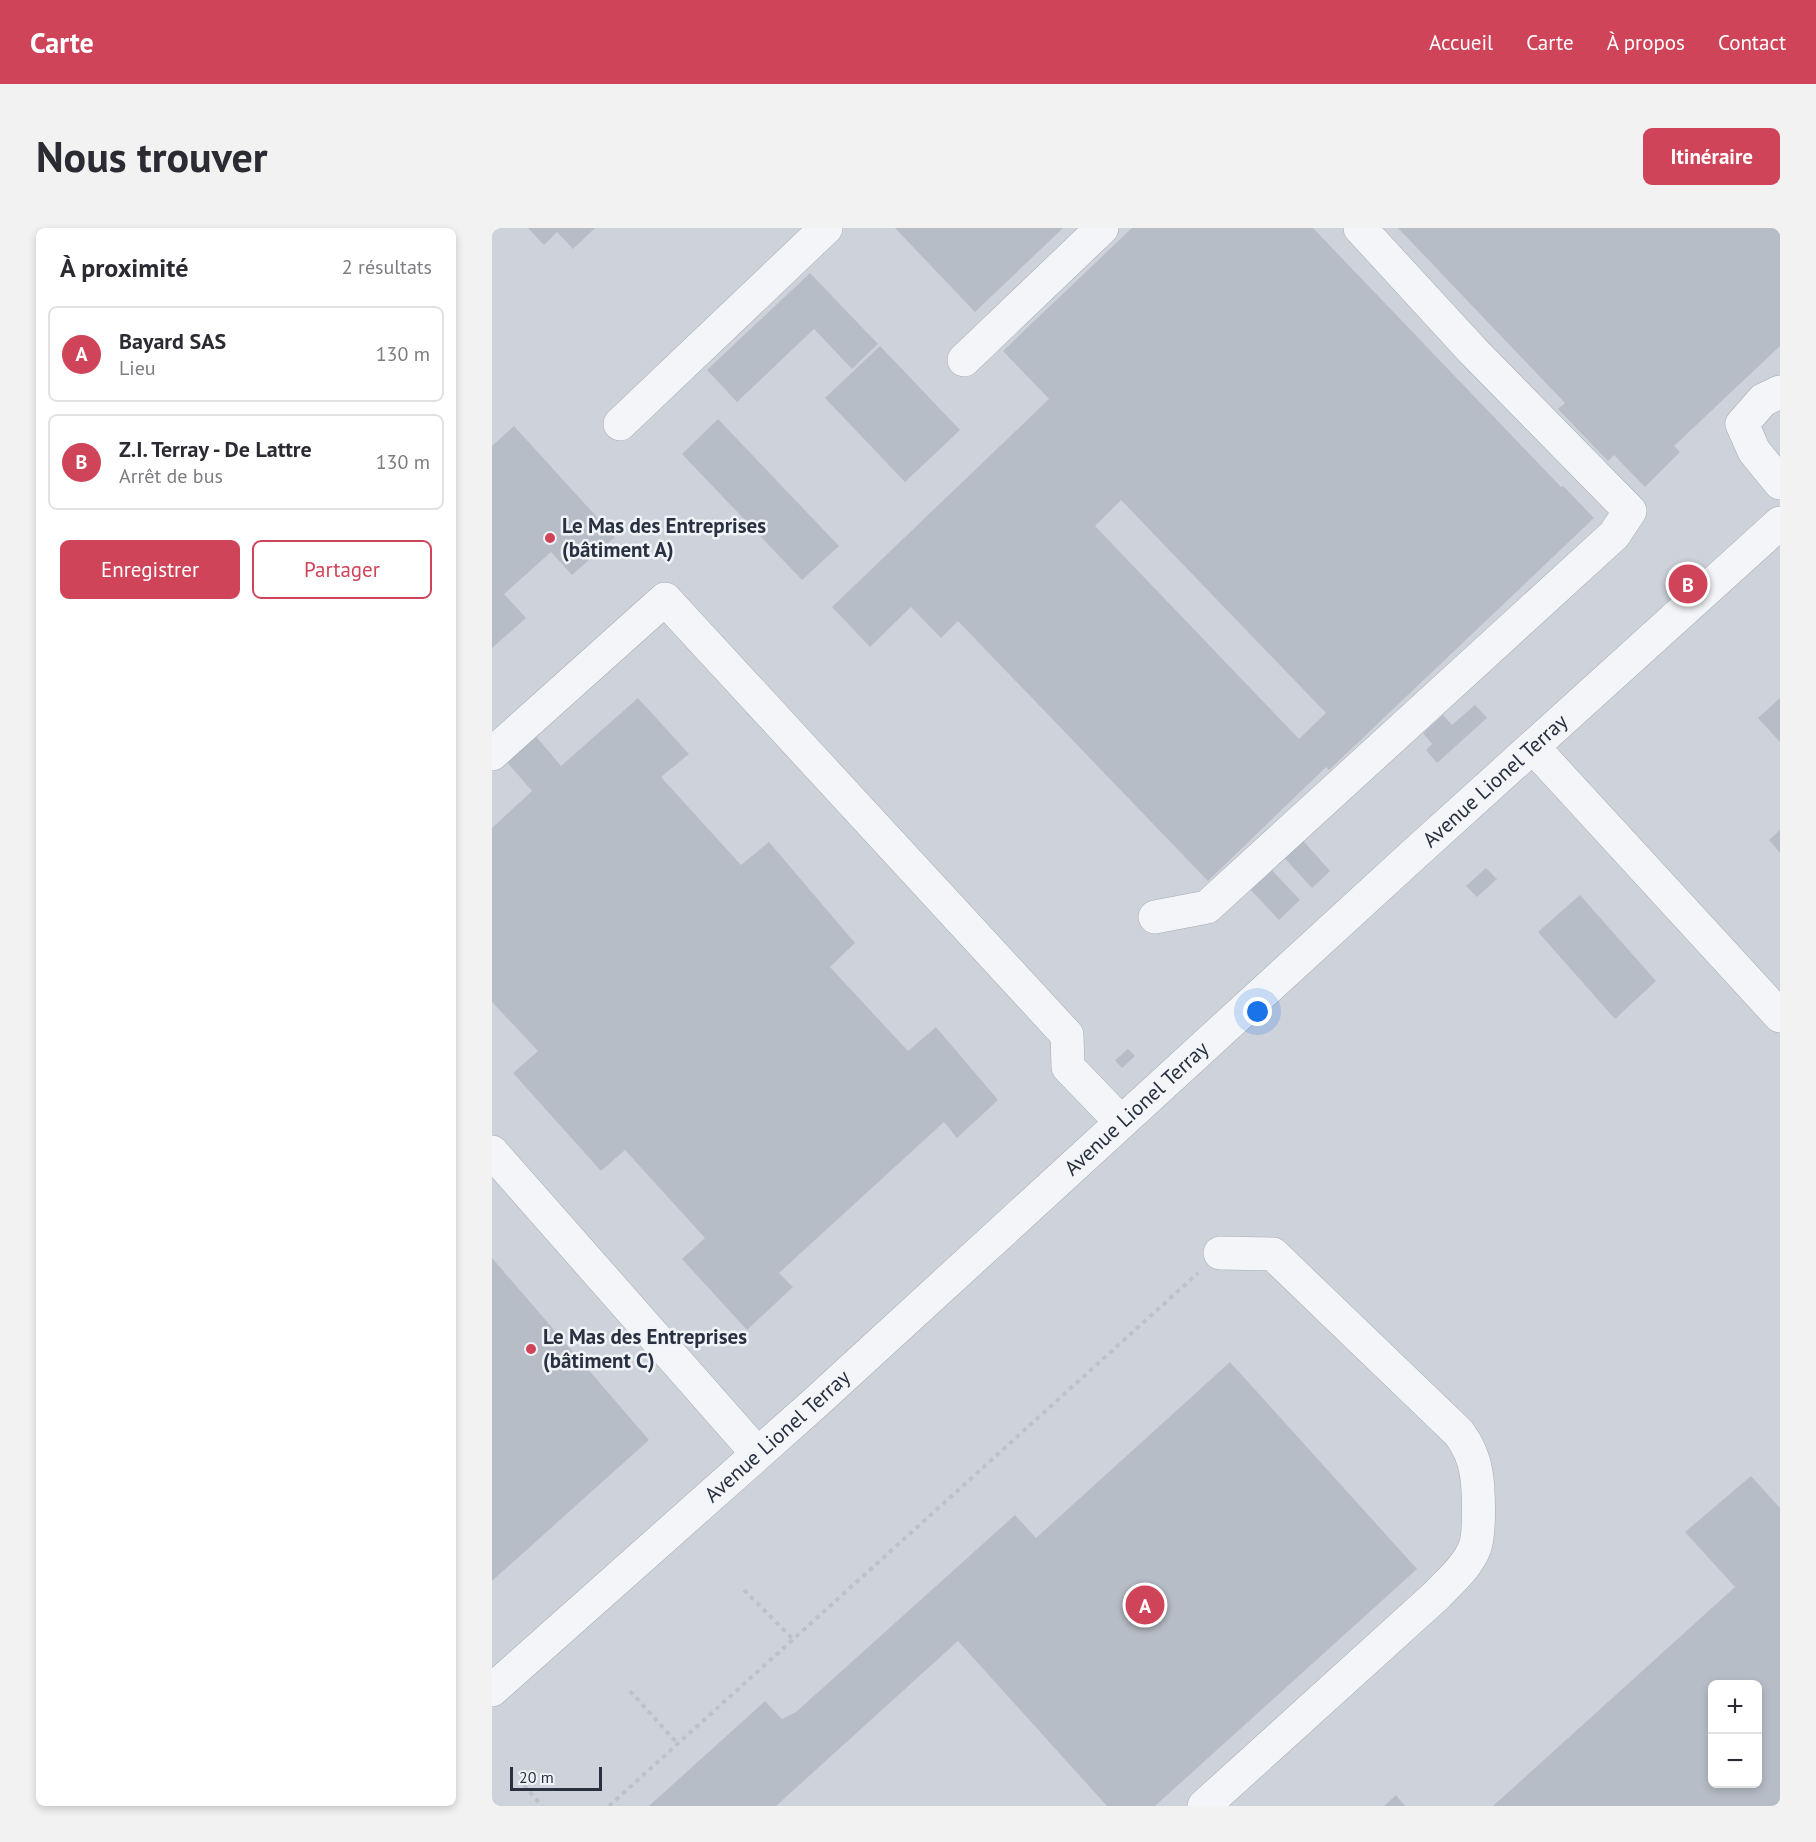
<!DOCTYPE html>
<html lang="fr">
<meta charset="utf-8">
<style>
body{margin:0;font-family:"PT Sans",sans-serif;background:#f2f2f3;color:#2b2b33}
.controls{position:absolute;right:18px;bottom:18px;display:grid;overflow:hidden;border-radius:9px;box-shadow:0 3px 9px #0003}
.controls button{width:54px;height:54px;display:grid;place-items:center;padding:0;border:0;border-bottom:2px solid #e1e1e2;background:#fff;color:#2b2b33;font:30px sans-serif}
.scale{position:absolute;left:18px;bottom:15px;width:92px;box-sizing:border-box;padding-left:6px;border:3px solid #293141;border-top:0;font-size:16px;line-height:21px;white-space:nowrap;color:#293141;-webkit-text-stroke:4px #f0f3f7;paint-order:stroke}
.you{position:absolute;left:766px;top:784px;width:21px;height:21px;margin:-15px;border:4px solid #fff;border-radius:50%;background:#1a73e8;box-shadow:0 0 0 9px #1a73e833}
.badge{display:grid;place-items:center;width:39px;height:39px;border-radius:50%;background:#d04459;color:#fff;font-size:20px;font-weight:700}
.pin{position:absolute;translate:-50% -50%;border:3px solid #fff;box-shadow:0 2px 6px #0006}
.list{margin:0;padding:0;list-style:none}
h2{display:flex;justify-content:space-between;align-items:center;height:78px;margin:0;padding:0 24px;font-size:26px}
h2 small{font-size:20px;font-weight:400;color:#7c7c81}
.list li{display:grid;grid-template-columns:39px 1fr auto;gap:18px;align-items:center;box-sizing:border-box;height:96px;margin:0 12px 12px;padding:0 12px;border:2px solid #e1e1e2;border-radius:9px}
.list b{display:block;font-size:22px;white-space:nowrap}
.list p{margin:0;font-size:20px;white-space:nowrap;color:#7c7c81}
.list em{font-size:20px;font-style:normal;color:#7c7c81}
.actions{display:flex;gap:12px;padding:18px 24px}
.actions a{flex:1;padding:14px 0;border:2px solid #d04459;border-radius:9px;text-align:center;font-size:21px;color:#d04459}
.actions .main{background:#d04459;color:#fff}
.map{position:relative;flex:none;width:1288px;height:1578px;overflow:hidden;border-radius:9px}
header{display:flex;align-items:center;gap:36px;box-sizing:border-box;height:84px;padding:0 30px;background:#d04459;color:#fff}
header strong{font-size:28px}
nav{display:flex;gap:33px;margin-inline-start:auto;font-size:21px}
.intro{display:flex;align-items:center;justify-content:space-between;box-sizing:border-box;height:144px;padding:0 36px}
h1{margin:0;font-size:42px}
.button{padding:15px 27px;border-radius:9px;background:#d04459;color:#fff;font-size:21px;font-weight:700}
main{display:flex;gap:36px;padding:0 36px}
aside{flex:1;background:#fff;border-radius:9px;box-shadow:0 3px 9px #0003}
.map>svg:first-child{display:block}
</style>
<header>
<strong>Carte</strong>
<nav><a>Accueil</a><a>Carte</a><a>À propos</a><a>Contact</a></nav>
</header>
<div class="intro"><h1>Nous trouver</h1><a class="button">Itinéraire</a></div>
<main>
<aside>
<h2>À proximité<small>2 résultats</small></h2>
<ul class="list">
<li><span class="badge">A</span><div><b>Bayard SAS</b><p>Lieu</p></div><em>130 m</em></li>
<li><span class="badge">B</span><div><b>Z.I. Terray - De Lattre</b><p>Arrêt de bus</p></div><em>130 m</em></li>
</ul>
<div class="actions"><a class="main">Enregistrer</a><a>Partager</a></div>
</aside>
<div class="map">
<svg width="1288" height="1578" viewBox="0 0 1288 1578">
<rect width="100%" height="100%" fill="#e0e4e9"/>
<path fill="#ced3db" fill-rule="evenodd" d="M0 0H1288V1578H0ZM1220 1456H1266V1556H1220Z"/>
<g fill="#b7bdc6" fill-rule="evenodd">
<path d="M36 0H103L81 21 65 4 52 17Z"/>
<path d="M403 0H571L483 84Z"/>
<path d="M640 0H821L1069 259 1071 258 1102 290 837 542 834 539 716 653 466 393 449 410 419 379 378 419 340 379 557 171 511 123ZM629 272 834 485 807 511 603 298Z"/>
<path d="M906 0H1288V118L1182 218 1188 224 1153 259 1122 227 1116 233 1066 181 1073 175Z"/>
<path d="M318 45 386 116 360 141 322 101 245 174 215 142Z"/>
<path d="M388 118 468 202 413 254 333 170Z"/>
<path d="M226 191 347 318 310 352 190 226Z"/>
<path d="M22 198 123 309 80 347 59 324 12 366 34 390 0 420V218Z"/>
<path d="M146 470 197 526 169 549 249 637 277 614 363 715 338 739 416 823 444 799 506 872 465 910 452 894 287 1045 301 1059 255 1102 190 1031 213 1010 133 922 109 943 21 845 46 823 0 774V600L40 563 8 526 37 500 69 538Z"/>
<path d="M1288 470V514L1266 490Z"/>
<path d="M983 477 995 490 945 535 934 522 940 516 931 505 951 487 960 497Z"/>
<path d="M1288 602V625L1277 612Z"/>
<path d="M806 607 838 643 820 660 787 624Z"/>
<path d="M775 637 808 672 787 692 754 657Z"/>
<path d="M994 640 1005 651 985 669 974 658Z"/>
<path d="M1088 667 1164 753 1123 791 1046 704Z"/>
<path d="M636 821 643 828 630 840 623 832Z"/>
<path d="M0 1030 157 1212 0 1353Z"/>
<path d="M738 1134 925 1341 663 1578H615L466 1413 284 1578H157L273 1473 290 1491 304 1484 523 1287 544 1310Z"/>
<path d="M1259 1248 1288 1280V1578H1001L1243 1359 1193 1304ZM1220 1456H1266V1556H1220Z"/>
<path d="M904 1567 913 1578H892Z"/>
</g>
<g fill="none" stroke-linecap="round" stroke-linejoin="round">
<g stroke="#a5abb3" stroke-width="34">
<g id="minor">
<path d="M472 132 610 0"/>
<path d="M1288 164 1271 172 1250 196 1262 223 1288 255"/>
<path d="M128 196 334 0"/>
<path d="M1041 519 1288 788"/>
<path d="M0 526 173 371 575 807 576 839 629 894"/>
<path d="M663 689 715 679 1122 307 1138 283 981 123 868 0"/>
<path d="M0 924 265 1225"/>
<path id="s1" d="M0 1462 323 1175 920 628 1288 295"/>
<path d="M712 1578 945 1367C958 1353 976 1338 983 1319 988 1305 987 1260 984 1244 982 1231 975 1216 967 1205L781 1026 728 1025"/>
</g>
</g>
<g stroke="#bec2c8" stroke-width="4" stroke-dasharray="4.5 4.5" stroke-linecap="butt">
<path d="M252 1362 301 1411"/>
<path d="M138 1463 186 1516"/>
<path d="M32 1557 50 1578"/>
<path d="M117 1578 706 1045"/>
</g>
<use href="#minor" stroke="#f3f5f8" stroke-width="33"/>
</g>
<g fill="#d04459" stroke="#f0f3f7" stroke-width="2">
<circle cx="58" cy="310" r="6"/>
<circle cx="39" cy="1121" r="6"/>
</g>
<g text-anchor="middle" stroke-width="5" stroke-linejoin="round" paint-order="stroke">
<g font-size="21" font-weight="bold" fill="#293141" stroke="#f0f3f7" text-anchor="start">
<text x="70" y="305">Le Mas des Entreprises<tspan x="70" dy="24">(bâtiment A)</tspan></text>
<text x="51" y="1116">Le Mas des Entreprises<tspan x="51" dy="24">(bâtiment C)</tspan></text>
</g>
<g font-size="21" fill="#293141" stroke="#f0f3f7">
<text dy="7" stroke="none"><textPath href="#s1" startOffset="1354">Avenue Lionel Terray</textPath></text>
<text dy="7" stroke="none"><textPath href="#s1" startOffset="868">Avenue Lionel Terray</textPath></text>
<text dy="7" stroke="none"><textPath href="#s1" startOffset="382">Avenue Lionel Terray</textPath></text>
</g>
</g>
</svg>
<div class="controls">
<button>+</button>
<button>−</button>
</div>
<div class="scale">20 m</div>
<div class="you"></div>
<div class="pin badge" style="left:653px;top:1377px">A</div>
<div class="pin badge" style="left:1196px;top:356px">B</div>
</div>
</main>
